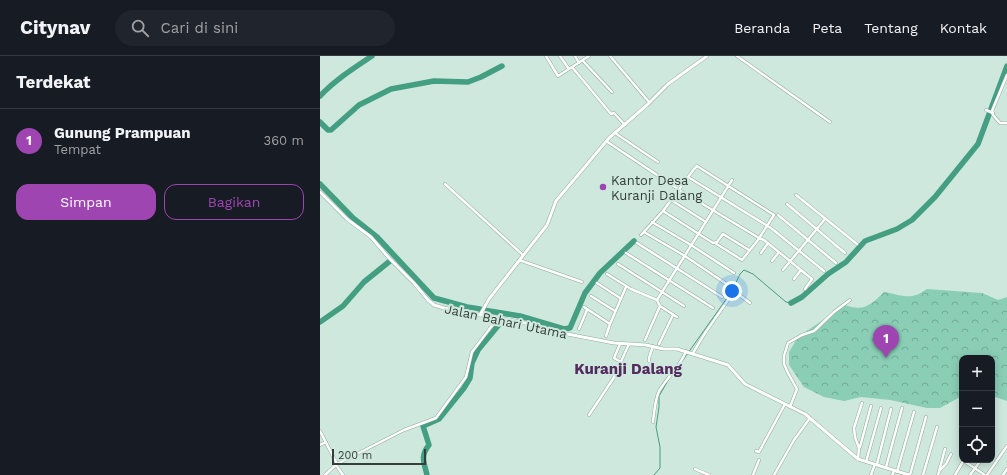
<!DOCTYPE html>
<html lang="id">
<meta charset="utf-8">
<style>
body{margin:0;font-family:"Work Sans",sans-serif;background:#20242c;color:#f1f3f6}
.controls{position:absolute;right:12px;bottom:12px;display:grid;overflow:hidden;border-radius:8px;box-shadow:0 2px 10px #0003}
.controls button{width:36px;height:36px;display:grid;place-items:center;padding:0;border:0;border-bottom:1px solid #363941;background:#171b24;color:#f1f3f6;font:20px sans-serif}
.scale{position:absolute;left:12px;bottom:10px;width:94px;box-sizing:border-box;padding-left:4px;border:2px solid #343e3a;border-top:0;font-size:11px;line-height:14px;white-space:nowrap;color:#343e3a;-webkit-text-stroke:3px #cee8dd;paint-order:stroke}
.you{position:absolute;left:412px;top:235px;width:14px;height:14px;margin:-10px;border:3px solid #fff;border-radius:50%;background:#1a73e8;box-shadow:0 0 0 6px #1a73e833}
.badge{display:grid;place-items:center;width:26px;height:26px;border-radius:50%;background:#9e45b1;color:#fff;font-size:13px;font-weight:700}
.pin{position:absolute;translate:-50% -33px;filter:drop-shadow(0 1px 2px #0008)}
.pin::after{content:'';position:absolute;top:21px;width:14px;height:12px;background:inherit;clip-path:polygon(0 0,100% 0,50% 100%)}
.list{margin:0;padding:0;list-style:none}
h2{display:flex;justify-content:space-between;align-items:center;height:52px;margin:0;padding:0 16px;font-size:17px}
h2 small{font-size:13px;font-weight:400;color:#9ea1a6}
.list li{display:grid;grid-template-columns:26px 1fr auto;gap:12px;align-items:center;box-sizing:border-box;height:64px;padding:0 16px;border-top:1px solid #363941}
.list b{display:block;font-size:15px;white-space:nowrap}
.list p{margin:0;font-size:13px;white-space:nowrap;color:#9ea1a6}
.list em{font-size:13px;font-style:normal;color:#9ea1a6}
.actions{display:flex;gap:8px;padding:12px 16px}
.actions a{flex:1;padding:9px 0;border:1px solid #9e45b1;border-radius:12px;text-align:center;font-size:14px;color:#9e45b1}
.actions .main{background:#9e45b1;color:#fff}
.icon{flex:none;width:22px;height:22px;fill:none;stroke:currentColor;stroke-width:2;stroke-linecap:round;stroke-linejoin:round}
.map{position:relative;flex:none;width:687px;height:419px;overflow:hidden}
header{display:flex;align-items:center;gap:24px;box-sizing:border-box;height:56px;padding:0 20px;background:#171b24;border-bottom:1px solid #363941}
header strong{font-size:19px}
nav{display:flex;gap:22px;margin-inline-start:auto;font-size:14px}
.search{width:280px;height:36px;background:#20242c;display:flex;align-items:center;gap:10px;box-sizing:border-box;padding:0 14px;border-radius:22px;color:#9ea1a6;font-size:15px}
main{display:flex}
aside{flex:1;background:#171b24}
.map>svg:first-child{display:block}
</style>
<header>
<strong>Citynav</strong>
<div class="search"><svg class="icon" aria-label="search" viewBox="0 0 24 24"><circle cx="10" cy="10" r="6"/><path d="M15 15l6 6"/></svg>Cari di sini</div>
<nav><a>Beranda</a><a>Peta</a><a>Tentang</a><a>Kontak</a></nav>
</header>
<main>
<aside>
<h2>Terdekat<small></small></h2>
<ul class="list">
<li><span class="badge">1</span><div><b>Gunung Prampuan</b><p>Tempat</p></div><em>360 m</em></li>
</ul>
<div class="actions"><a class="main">Simpan</a><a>Bagikan</a></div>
</aside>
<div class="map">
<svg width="687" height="419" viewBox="0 0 687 419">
<defs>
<pattern id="forest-crowns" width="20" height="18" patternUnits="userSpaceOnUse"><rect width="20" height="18" fill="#8aceb6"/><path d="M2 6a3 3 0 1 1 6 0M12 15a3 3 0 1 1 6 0" fill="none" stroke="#72a995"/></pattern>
</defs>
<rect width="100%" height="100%" fill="#cee8dd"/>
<path fill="url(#forest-crowns)" d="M607 233 662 237 678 244 687 241V345L672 340V302H642V340L620 352H607L570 344 541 341 524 345 504 341 484 331 469 309V296L478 281 525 249C543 256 551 249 564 236 574 237 586 243 596 239 600 238 603 235 607 233Z"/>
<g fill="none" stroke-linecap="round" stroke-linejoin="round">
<g stroke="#449e82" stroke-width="1">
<path d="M363 304 412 235 420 218 424 214 433 218 466 246 471 247"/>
<path d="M334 419 340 412V391L336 371 339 351V340L349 323"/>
</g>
<g stroke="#449e82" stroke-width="5.5">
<path d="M0 40C15 24 34 12 52 0"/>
<path d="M0 66 8 74H11L39 49 71 33 114 25 148 26 161 21 182 10"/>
<path d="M0 128 33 162 57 181 114 242 147 251 160 253"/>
<path d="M471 247 482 241 508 218 526 206 545 185 577 173 592 164 615 141 658 88 687 10"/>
<path d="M163 254 200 260 244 273 250 272 265 237 280 217 314 185"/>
<path d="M0 266 23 250 44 226 70 205"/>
<path d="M107 419C104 406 100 400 109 389L103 370 119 363 144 332 150 322 152 307 158 294 182 265"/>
</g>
<g stroke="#91aaa0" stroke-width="3.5">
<g id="minor">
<path d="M226 0 238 20 252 11"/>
<path d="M240 0 249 13"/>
<path d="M255 0 259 7"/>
<path d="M269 0 252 11 291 58 294 57 305 69"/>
<path d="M290 0 329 46"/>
<path d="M417 0 510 66"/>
<path d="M263 5 292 36"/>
<path d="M687 19 672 55 673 59 680 67H687"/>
<path d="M666 54 673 57"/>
<path d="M295 77 338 106"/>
<path d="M286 85 361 135 439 182 444 184 492 223 485 233"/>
<path d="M368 121 451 172 504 215"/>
<path d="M125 128 203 199"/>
<path d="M476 139 537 188"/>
<path d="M351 144 386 166"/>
<path d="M467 148 525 197"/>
<path d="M343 155 393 187 397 186 403 178 429 194"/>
<path d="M458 159 516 207"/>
<path d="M332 166 371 189 414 217"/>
<path d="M324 176 365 200 408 229"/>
<path d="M321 179 343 155 374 113 377 110 454 159 438 184 422 204 395 187"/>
<path d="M317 187 402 241"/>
<path d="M306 197 393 252"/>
<path d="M441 197 448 187"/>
<path d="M199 204 262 226"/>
<path d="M452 205 459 196"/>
<path d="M298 208 364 250"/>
<path d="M463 214 505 163"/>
<path d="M287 218 311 233 337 244 412 124"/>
<path d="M474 223 481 214"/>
<path d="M277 227 300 242"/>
<path d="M271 240 295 255"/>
<path d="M337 244 340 250 357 261"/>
<path d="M264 251 290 268"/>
<path d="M259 273 267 254"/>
<path d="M286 280 290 268 306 231"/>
<path d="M325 284 340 250"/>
<path d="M300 288 294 302 301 306"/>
<path d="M339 288 353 259"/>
<path d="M373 297 385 277 413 237H417L430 247"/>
<path d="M329 305V302L333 290"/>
<path d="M470 351 477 333 468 317 464 308V300L468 287 482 279 494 275 514 256 530 244"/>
<path d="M269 359 293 323 309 288"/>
<path d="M333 366C334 357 335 344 339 335 346 323 362 308 366 295"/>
<path d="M0 375 17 408"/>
<path d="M672 388 673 386"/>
<path d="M0 389 6 386"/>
<path d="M540 391 551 350"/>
<path d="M436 395 439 396 465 348"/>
<path d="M538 403 539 392 535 381 534 372 542 347"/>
<path d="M644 405 665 419"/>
<path d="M546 406 561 352"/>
<path d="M557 408 571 353"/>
<path d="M16 409 23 419"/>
<path d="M566 411 582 352"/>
<path d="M375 413 389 419"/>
<path d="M620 414 626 408 631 398"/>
<path d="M577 416 594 356"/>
<path d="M5 419 17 408 84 374 116 362 146 321 152 296 177 263"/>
<path d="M433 419 439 404"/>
<path d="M454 419 474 384 490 362"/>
<path d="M551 419 555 408"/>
<path d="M572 419 574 415"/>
<path d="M590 419 606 361"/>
<path d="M603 419 617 371"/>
<path d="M618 419 625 393"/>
<path d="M635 419 644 404"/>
<path d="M650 419 661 404"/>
<path d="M667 419 687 390"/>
<path d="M683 419 687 413"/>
</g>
</g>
<g stroke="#91aaa0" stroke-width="4">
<g id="tertiary">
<path d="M0 136 27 163 51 181 69 202 94 227 108 244 114 249 124 252 205 267 242 277 294 287 326 289 343 293H357L408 309 425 328 485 358 538 403 589 419"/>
<path d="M160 259 169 243 227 169 236 145 289 82 327 49 348 28 387 0"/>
</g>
</g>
<use href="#minor" stroke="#fff" stroke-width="2.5"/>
<use href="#tertiary" stroke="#fff" stroke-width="3"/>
</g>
<circle fill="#9e45b1" stroke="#cee8dd" stroke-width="1.5" cx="283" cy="131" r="4"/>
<g text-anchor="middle" stroke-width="4" stroke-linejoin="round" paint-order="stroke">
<g font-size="13" fill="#343e3a" stroke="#cee8dd" text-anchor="start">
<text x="291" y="129">Kantor Desa<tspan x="291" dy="15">Kuranji Dalang</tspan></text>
</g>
<g font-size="13" fill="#343e3a" stroke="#cee8dd">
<text transform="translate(186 265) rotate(12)" y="5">Jalan Bahari Utama</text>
</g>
<g font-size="15" font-weight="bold" fill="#552a5f" stroke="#cee8dd">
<text x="308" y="318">Kuranji Dalang</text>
</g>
</g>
</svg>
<div class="controls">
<button>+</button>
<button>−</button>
<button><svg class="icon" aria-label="locate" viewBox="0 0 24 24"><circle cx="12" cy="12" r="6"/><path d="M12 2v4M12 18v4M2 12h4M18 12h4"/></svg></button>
</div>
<div class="scale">200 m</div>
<div class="you"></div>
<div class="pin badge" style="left:566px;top:302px">1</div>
</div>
</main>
